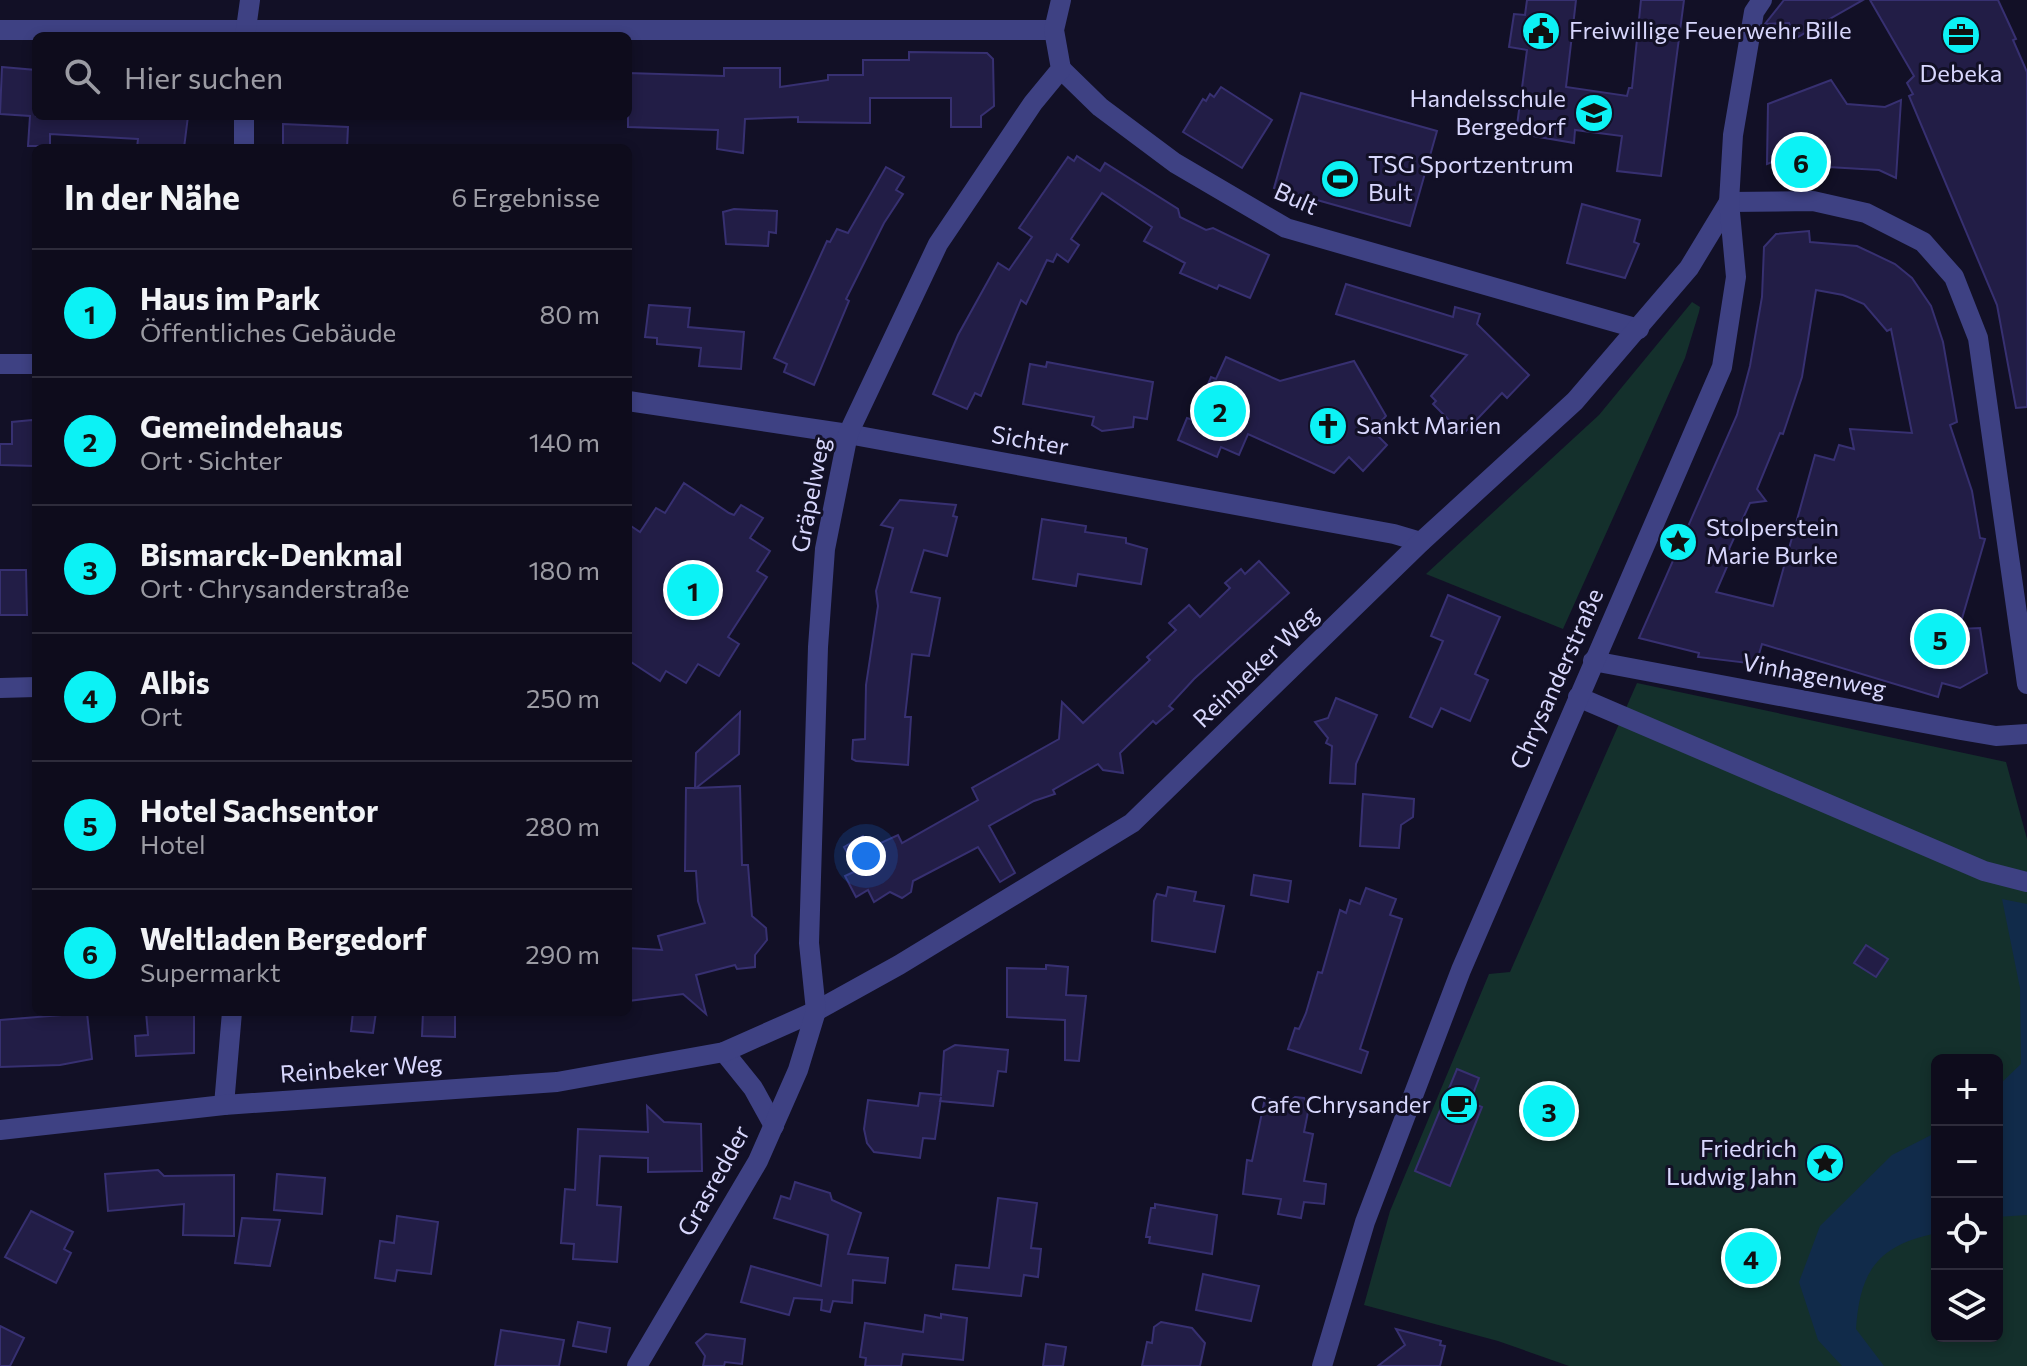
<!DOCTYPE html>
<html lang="de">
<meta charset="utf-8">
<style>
body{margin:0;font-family:Commissioner,sans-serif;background:#1c1a29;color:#f1f3f6}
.controls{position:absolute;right:24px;bottom:24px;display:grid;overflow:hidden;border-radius:12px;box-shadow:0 4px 12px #0003}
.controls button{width:72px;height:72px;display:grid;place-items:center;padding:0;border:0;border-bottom:2px solid #2e2c3b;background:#0e0c1c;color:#f1f3f6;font:40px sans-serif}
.you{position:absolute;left:866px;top:856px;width:28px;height:28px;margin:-20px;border:6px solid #fff;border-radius:50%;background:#1a73e8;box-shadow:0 0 0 12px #1a73e833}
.badge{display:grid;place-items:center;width:52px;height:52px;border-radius:50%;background:#0cf2f5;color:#111;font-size:26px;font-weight:700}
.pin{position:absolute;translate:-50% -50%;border:4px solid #fff;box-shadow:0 2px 8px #0006}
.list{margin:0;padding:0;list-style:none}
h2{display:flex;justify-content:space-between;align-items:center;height:104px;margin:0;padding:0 32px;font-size:34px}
h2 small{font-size:26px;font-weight:400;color:#9b9ba3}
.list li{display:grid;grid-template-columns:52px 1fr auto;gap:24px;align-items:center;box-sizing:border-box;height:128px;padding:0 32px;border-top:2px solid #2e2c3b}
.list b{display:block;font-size:30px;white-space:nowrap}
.list p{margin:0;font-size:26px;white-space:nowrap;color:#9b9ba3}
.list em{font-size:26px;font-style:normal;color:#9b9ba3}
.icon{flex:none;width:44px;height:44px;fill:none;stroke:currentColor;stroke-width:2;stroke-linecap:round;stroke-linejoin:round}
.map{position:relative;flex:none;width:2027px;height:1366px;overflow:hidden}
.search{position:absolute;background:#0e0c1c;box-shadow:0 4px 12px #0003;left:32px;top:32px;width:600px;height:88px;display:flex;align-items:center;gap:20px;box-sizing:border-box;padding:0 28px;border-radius:12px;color:#9b9ba3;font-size:30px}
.panel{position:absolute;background:#0e0c1c;box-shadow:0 4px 12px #0003;left:32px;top:144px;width:600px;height:872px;border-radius:12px}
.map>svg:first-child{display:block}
</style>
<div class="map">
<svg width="2027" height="1366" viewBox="0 0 2027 1366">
<rect width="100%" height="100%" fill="#121026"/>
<g fill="#14302c" fill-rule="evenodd">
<path d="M1692 302 1700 307 1699 312 1685 358 1563 629 1426 574 1599 415Z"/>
<path d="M1637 683 2006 762 2027 839V1366H1569L1498 1341 1364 1305 1390 1211 1489 974 1510 972ZM1937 1060H1997V1336H1937Z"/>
</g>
<g fill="#112b4a">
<path d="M2002 899 2027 904V1215L1997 1217V1087L2021 1064 2020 988Z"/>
<path d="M1937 1132V1233C1879 1245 1860 1269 1856 1329L1884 1366H1842L1818 1340 1799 1282 1820 1226 1892 1155Z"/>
</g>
<g fill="#221d46" stroke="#373071" stroke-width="2" fill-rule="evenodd">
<path d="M1527 0H1576L1566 87 1627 96 1629 88H1632L1641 0H1684L1661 176 1617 171 1622 136 1575 130 1574 143 1516 133 1527 50 1509 47 1514 14 1525 15Z"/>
<path d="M1784 0H1863L1796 38 1789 23 1765 24Z"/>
<path d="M1870 0H1998L2016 39 2013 40 2027 72V407L2016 408 1997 305 1909 96 1913 94 1907 83 1914 76Z"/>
<path d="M909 52 987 53 993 59 994 106 981 116V127H951V98H870V123L798 122V117L745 119 743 153 717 149 718 130 628 127V73L724 76V68H780V87L828 80V75H863V60H909Z"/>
<path d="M2 67 36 70V116H188L184 148H137L138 139 50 134V146H28L30 116 0 114Z"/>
<path d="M1831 80 1847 104 1885 107 1901 100 1896 178 1879 170 1828 167 1810 172 1809 165 1790 171 1786 157 1767 164 1768 104Z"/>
<path d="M1221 87 1272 120 1242 168 1183 132 1203 99 1206 101 1210 94 1214 97Z"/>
<path d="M1301 93 1437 131 1410 226 1274 188Z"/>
<path d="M283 124 348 127 347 148H283Z"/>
<path d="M1077 156 1100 171 1105 163 1178 209 1180 217 1206 230 1213 228 1269 255 1250 298 1219 285 1217 289 1180 273 1185 263 1144 241 1152 227 1102 193 1071 239 1079 245 1068 262 1057 254 1053 262 1047 260 1026 304 1021 300 981 396 975 393 967 409 933 394 958 335 998 263 1009 270 1032 237 1019 228 1068 157 1074 161Z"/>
<path d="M886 167 904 177 896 190 903 194 884 223 846 299 849 301 814 385 784 372 787 364 774 358 827 241 830 242 837 229 848 233Z"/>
<path d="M1582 204 1640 220 1634 242 1639 244 1625 278 1567 263Z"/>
<path d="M734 209 777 211 776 233 769 232 768 246 726 244 723 212Z"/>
<path d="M1809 231 1810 242 1857 246 1895 264 1912 278 1931 306 1943 342 1957 422 1950 425 1972 491 1980 538 1985 539 1959 629 1980 628 1987 673 1960 688 1942 683 1938 697 1762 644 1756 664 1698 657 1699 653 1639 638 1737 415 1750 366 1762 297 1764 247 1776 234ZM1816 290 1843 295 1864 304 1887 331 1891 329 1912 433 1850 429 1854 449 1839 445 1834 460 1815 455 1773 606 1716 592 1732 555 1729 549 1750 503 1766 501 1757 489 1780 433 1783 434 1802 377Z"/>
<path d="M1346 284 1453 317 1455 307 1480 314 1477 324 1529 375 1507 398 1502 393 1463 434 1433 404 1436 401 1431 396 1467 355 1336 314Z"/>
<path d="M649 305 690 308 688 327 744 332 741 369 699 366 701 348 657 344V338L645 337Z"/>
<path d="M1226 357 1280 381 1354 361 1386 416 1373 431 1387 445 1363 471 1349 457 1334 473 1248 434 1239 455 1221 447 1217 457 1178 440 1187 418 1193 420 1211 377 1216 379Z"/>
<path d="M1047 362 1153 382 1147 419 1134 417 1133 427 1102 431 1092 425 1094 417 1023 404 1030 364 1046 367Z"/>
<path d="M32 420 36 423V466L0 465V444H12V422Z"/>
<path d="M684 483 729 513 734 515 741 505 763 518 750 538 770 551 757 571 767 577 728 637 739 644 719 676 698 664 686 683 666 671 660 681 628 660V524L640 532 656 508 665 513Z"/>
<path d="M900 500 956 505 953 516 957 517 947 556 924 550 911 592 940 598 929 656 912 654 905 717H911L908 765 856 761 852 759 853 740 865 739 866 685 878 606 876 591 893 528 881 525Z"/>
<path d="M1042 519 1086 526 1085 532 1126 538V543L1147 549 1141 584 1078 574 1076 586 1033 579Z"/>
<path d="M1259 561 1289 593 1194 679 1169 706 1173 709 1156 724 1153 721 1120 753 1123 773 1103 770 1098 764 1053 790 1055 794 1034 801 989 826 1015 873 1000 882 978 847 913 881 911 892 902 898 890 892 874 902 868 890 856 897 845 876 858 870 844 847 863 836 870 848 898 835 902 843 978 800 972 788 1059 739 1062 702 1083 723 1150 660 1147 657 1176 630 1169 623 1189 605 1200 617 1230 588 1225 583 1241 569 1245 574Z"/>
<path d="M0 570H26L27 615H0Z"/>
<path d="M1448 595 1500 617 1475 674 1488 680 1470 721 1441 708 1432 727 1410 717 1443 641 1431 636Z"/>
<path d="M1336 698 1377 715 1356 764 1355 784 1330 783 1332 746 1326 743 1328 738 1315 722 1328 718Z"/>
<path d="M740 712 739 754 696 788 740 786 742 865H748L752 916 766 928 767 940 755 955V967L737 969 735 965 696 975 706 1014 683 994 628 1001V948L662 950 658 936 705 923 698 901 696 871H685L686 788H695L696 753Z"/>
<path d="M1363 794 1414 799 1413 817 1401 825 1399 848 1360 846Z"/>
<path d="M1254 875 1291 881 1288 902 1251 895Z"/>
<path d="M1168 887 1196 892 1194 901 1224 906 1215 952 1152 941 1154 901 1157 894 1166 896Z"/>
<path d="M1366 888 1396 899 1390 915 1402 919 1360 1049 1368 1052 1361 1073 1288 1049 1295 1028 1299 1029 1306 1013 1318 972 1322 973 1340 910 1346 913 1350 900 1360 904Z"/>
<path d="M1866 945 1888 959 1876 977 1854 963Z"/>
<path d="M1046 965 1068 967 1066 995 1086 996 1079 1061 1065 1060V1020L1007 1017V968L1046 969Z"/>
<path d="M146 1012H194V1053L136 1056 135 1036 148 1035Z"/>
<path d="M353 1012H376L373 1033 351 1031Z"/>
<path d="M423 1012H455V1037L422 1036Z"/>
<path d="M87 1013 92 1059 60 1065 0 1067V1020Z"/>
<path d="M955 1045 1008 1050 1006 1072 998 1071 993 1106 940 1101 941 1097 935 1139 923 1138 920 1158 874 1152 867 1143 864 1129 868 1100 918 1106 920 1093 941 1095 944 1051Z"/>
<path d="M1457 1069 1479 1078 1470 1102 1482 1107 1450 1186 1415 1171Z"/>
<path d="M1295 1097 1304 1098 1309 1107 1304 1132 1313 1134 1304 1181 1326 1184 1324 1204 1304 1202 1301 1218 1278 1214 1281 1199 1243 1194 1247 1160 1252 1161 1265 1098 1287 1103Z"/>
<path d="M647 1106 664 1122 701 1124 702 1171 648 1172V1158L600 1156 597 1205 621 1207 617 1262 573 1259 574 1244 561 1243 565 1189 575 1190 578 1129 648 1132Z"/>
<path d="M158 1170 164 1176 234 1175V1236L183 1235 184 1204 108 1211 105 1174Z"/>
<path d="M277 1174 325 1178 322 1214 274 1210Z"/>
<path d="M795 1182 830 1193 832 1200 861 1213 848 1254 888 1258 885 1283 853 1280 852 1303 833 1301 830 1312 821 1310 822 1300 794 1298 789 1315 741 1302 751 1266 821 1286 828 1235 774 1218 781 1196 790 1199Z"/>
<path d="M998 1198 1037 1203 1031 1248 1041 1249 1038 1277 1024 1275 1021 1296 953 1289 956 1265 989 1268Z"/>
<path d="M1155 1204 1217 1215 1212 1254 1149 1243 1150 1237H1146L1151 1208H1155Z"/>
<path d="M31 1211 73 1232 64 1249 71 1253 56 1283 5 1257Z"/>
<path d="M397 1216 438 1222 431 1274 397 1270 395 1281 375 1278 380 1241 394 1243Z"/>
<path d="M242 1218 280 1220 270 1266 235 1263Z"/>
<path d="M1203 1274 1259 1286 1251 1321 1196 1310Z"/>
<path d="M941 1314 967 1318 963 1360 903 1354 901 1366H865L866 1358 860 1357 865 1323 923 1332 925 1315 941 1318Z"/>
<path d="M578 1322 610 1328 606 1352 573 1346Z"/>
<path d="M1161 1322 1192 1328 1205 1343 1200 1366H1142L1147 1342 1152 1343 1154 1327Z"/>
<path d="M0 1326 24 1338 10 1366H0Z"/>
<path d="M1396 1329 1441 1341 1440 1345 1445 1346 1440 1366H1378L1405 1345Z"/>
<path d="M501 1330 564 1340 559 1366H495Z"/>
<path d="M706 1334 745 1339 742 1364 725 1362 724 1366H703L705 1356 696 1343Z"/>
<path d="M1046 1344 1066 1347 1063 1366H1043Z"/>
</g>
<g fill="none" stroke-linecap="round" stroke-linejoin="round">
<g stroke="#3e4183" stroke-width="20">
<path d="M0 30H1054"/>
<path d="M245 36 250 0"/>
<path d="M1061 69 1100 107 1175 163 1286 228 1639 329"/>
<path d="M244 148V116"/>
<path d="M1729 202 1813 201 1866 213 1923 242 1954 277 1978 338 2027 684"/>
<path d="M0 364H36"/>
<path d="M628 401 848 434 1394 534 1421 542"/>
<path d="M1593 661 1961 730 1996 736 2027 734"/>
<path d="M0 688 36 687"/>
<path d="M1578 697 1984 871 2027 882"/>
<path d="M724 1052 753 1088 774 1126"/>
<path d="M224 1105 232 1012"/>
<path d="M0 1130 224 1105 557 1082 724 1052 816 1011 899 965 1132 823 1421 542 1575 401 1689 268 1729 202"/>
<path d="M637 1366 758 1161 798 1070 816 1011 809 943 818 647 825 549 848 434 938 244 1033 103 1061 69 1054 30 1061 0"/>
<path d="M1322 1366 1365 1222 1461 970 1722 367 1736 277 1729 202 1733 135 1754 12 1762 0"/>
</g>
</g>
<defs>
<g id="civic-disc" transform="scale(2)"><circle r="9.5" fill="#0cf2f5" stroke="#121026"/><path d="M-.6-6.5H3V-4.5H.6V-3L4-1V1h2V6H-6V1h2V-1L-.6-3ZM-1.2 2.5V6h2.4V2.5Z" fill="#111"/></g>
<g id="office-disc" transform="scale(2)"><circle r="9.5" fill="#0cf2f5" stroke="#121026"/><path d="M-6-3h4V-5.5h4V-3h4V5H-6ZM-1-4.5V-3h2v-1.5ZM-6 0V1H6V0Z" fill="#111"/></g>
<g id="school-disc" transform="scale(2)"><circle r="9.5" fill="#0cf2f5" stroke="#121026"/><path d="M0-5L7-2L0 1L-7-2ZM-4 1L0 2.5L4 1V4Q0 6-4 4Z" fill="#111"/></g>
<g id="stadium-disc" transform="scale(2)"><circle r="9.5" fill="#0cf2f5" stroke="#121026"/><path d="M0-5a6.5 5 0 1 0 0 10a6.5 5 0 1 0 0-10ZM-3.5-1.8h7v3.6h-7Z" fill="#111"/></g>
<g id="church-disc" transform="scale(2)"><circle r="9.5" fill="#0cf2f5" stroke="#121026"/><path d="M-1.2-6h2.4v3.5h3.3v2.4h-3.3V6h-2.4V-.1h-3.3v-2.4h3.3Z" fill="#111"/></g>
<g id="sight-disc" transform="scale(2)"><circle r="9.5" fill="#0cf2f5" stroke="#121026"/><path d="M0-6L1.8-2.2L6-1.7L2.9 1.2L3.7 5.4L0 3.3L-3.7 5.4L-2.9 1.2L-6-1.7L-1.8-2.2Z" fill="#111"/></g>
<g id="cafe-disc" transform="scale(2)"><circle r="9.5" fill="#0cf2f5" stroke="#121026"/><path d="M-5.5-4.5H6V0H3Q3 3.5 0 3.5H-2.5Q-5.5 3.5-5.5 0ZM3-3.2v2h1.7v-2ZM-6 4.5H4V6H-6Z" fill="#111"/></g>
</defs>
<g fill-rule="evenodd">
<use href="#civic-disc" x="1541" y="31"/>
<use href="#office-disc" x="1961" y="35"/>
<use href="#school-disc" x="1594" y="113"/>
<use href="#stadium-disc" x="1340" y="179"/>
<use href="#church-disc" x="1328" y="426"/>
<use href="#sight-disc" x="1678" y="542"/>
<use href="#cafe-disc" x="1459" y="1105"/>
<use href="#sight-disc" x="1825" y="1163"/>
</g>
<g text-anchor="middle" stroke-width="6" stroke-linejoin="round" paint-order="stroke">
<g font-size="24" fill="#d8d7fd" stroke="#121026" text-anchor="start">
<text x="1569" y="39">Freiwillige Feuerwehr Bille</text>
<text x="1961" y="82" text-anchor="middle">Debeka</text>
<text x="1566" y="107" text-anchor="end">Handelsschule<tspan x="1566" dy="28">Bergedorf</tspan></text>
<text x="1368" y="173">TSG Sportzentrum<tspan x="1368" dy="28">Bult</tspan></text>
<text x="1356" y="434">Sankt Marien</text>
<text x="1706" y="536">Stolperstein<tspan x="1706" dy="28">Marie Burke</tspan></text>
<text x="1431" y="1113" text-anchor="end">Cafe Chrysander</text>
<text x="1797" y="1157" text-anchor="end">Friedrich<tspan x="1797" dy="28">Ludwig Jahn</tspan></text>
</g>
<g font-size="24" fill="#d8d7fd" stroke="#121026">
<text transform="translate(1296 199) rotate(24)" y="8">Bult</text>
<text transform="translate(1030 441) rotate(10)" y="8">Sichter</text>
<text transform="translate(811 495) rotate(-79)" y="8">Gräpelweg</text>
<text transform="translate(1256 667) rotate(-44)" y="8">Reinbeker Weg</text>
<text transform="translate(1814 676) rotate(11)" y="8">Vinhagenweg</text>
<text transform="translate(1557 679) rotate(-66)" y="8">Chrysanderstraße</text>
<text transform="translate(361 1069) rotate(-4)" y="8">Reinbeker Weg</text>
<text transform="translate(714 1181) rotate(-61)" y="8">Grasredder</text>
</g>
</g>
</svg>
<div class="controls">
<button>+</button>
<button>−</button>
<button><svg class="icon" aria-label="locate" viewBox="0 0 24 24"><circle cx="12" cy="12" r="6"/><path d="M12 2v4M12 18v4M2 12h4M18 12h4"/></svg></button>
<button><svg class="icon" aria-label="layers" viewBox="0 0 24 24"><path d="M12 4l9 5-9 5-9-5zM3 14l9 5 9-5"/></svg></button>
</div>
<div class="you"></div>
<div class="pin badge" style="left:693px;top:590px">1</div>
<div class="pin badge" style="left:1220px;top:411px">2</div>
<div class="pin badge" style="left:1549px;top:1111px">3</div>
<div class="pin badge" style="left:1751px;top:1258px">4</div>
<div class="pin badge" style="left:1940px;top:639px">5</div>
<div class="pin badge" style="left:1801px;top:162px">6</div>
<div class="search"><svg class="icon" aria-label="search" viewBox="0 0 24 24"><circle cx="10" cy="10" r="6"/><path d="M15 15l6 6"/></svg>Hier suchen</div>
<section class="panel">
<h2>In der Nähe<small>6 Ergebnisse</small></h2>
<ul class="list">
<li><span class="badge">1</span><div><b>Haus im Park</b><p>Öffentliches Gebäude</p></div><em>80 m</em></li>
<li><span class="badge">2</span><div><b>Gemeindehaus</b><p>Ort · Sichter</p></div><em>140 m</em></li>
<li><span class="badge">3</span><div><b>Bismarck-Denkmal</b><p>Ort · Chrysanderstraße</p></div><em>180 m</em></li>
<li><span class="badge">4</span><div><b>Albis</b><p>Ort</p></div><em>250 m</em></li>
<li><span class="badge">5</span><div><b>Hotel Sachsentor</b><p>Hotel</p></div><em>280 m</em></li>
<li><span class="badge">6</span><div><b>Weltladen Bergedorf</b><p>Supermarkt</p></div><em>290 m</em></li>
</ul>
</section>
</div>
